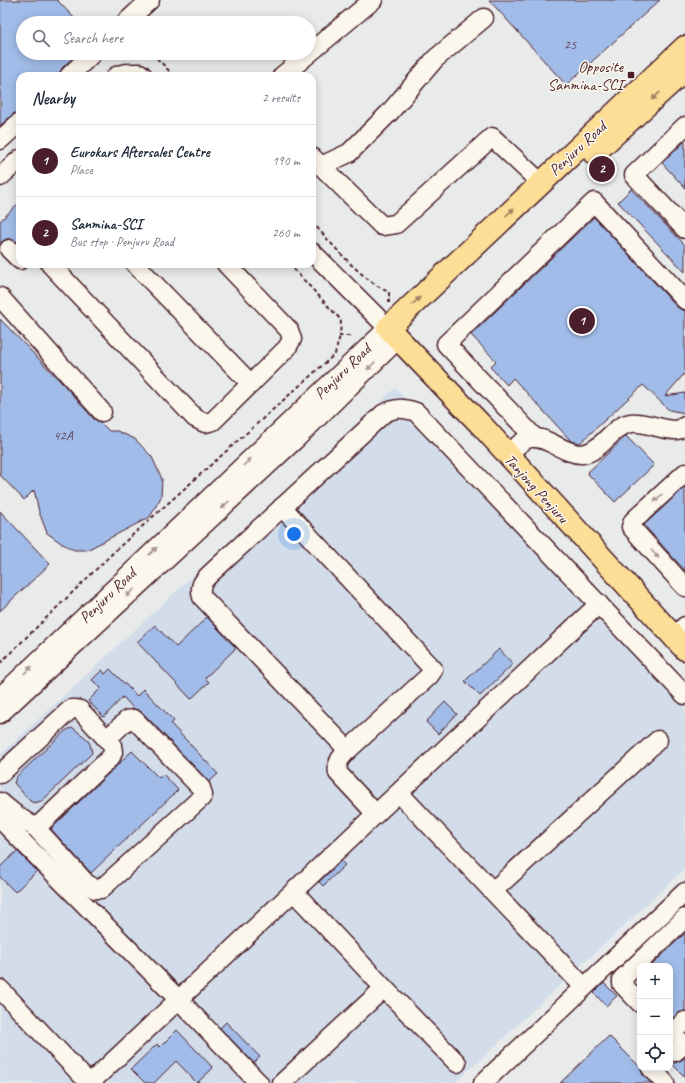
<!DOCTYPE html>
<meta charset="utf-8">
<style>
body{margin:0;font-family:Caveat,sans-serif;background:#f6f6f7;color:#1f2937}
.controls{position:absolute;right:12px;bottom:12px;display:grid;overflow:hidden;border-radius:8px;box-shadow:0 2px 10px #0003}
.controls button{width:36px;height:36px;display:grid;place-items:center;padding:0;border:0;border-bottom:1px solid #e0e1e3;background:#fff;color:#1f2937;font:20px sans-serif}
.you{position:absolute;left:294px;top:534px;width:14px;height:14px;margin:-10px;border:3px solid #fff;border-radius:50%;background:#1a73e8;box-shadow:0 0 0 6px #1a73e833}
.badge{display:grid;place-items:center;width:26px;height:26px;border-radius:50%;background:#4a1f2b;color:#fff;font-size:13px;font-weight:700}
.pin{position:absolute;translate:-50% -50%;border:2px solid #fff;box-shadow:0 1px 4px #0006}
.list{margin:0;padding:0;list-style:none}
h2{display:flex;justify-content:space-between;align-items:center;height:52px;margin:0;padding:0 16px;font-size:17px}
h2 small{font-size:13px;font-weight:400;color:#747a83}
.list li{display:grid;grid-template-columns:26px 1fr auto;gap:12px;align-items:center;box-sizing:border-box;height:72px;padding:0 16px;border-top:1px solid #e0e1e3}
.list b{display:block;font-size:15px;white-space:nowrap}
.list p{margin:0;font-size:13px;white-space:nowrap;color:#747a83}
.list em{font-size:13px;font-style:normal;color:#747a83}
.icon{flex:none;width:22px;height:22px;fill:none;stroke:currentColor;stroke-width:2;stroke-linecap:round;stroke-linejoin:round}
.map{position:relative;flex:none;width:685px;height:1083px;overflow:hidden}
.search{position:absolute;background:#fff;box-shadow:0 2px 10px #0003;left:16px;top:16px;width:300px;height:44px;display:flex;align-items:center;gap:10px;box-sizing:border-box;padding:0 14px;border-radius:22px;color:#747a83;font-size:15px}
.panel{position:absolute;background:#fff;box-shadow:0 2px 10px #0003;left:16px;top:72px;width:300px;height:196px;border-radius:12px}
.map>svg:first-child{display:block}
</style>
<div class="map">
<svg width="685" height="1083" viewBox="0 0 685 1083">
<rect width="100%" height="100%" fill="#e9ebeb"/>
<filter id="ink" filterUnits="userSpaceOnUse"><feTurbulence type="fractalNoise" baseFrequency=".025" numOctaves="2"/><feDisplacementMap in="SourceGraphic" scale="8" xChannelSelector="R" yChannelSelector="G"/><feConvolveMatrix kernelMatrix="1 2 1 2 8 2 1 2 1" color-interpolation-filters="sRGB"/></filter>
<g filter="url(#ink)">
<path fill="#d3ddea" d="M395 388 685 698V869L455 1083H0V755Z"/>
<g fill="#a1bce8" stroke="#4a1f2b">
<path d="M0 0H57L79 23H23V53H78L62 68 59 76H20V112L13 114 0 126Z"/>
<path d="M489 0H660L566 85Z"/>
<path d="M685 141V188L662 163Z"/>
<path d="M631 189 685 245V272L618 202Z"/>
<path d="M20 202V238L16 242 11 239H6L0 244V221Z"/>
<path d="M594 217 677 307 685 311V373L665 396 685 393V413L669 410 643 385 580 443 571 441 513 378 507 385 490 367 496 361 471 335Z"/>
<path d="M0 319 63 384 94 419 100 422 109 431H117L135 439 152 457 162 479 161 497 150 517 87 550H74L61 543 47 533 39 512 34 490 24 500 0 475Z"/>
<path d="M626 436 654 465 615 502 587 473Z"/>
<path d="M685 487V571L644 525Z"/>
<path d="M0 511 50 564 0 611Z"/>
<path d="M207 617 236 648 205 678 209 682 191 699 137 642 155 625 176 647Z"/>
<path d="M499 649 513 664 480 696 465 681Z"/>
<path d="M110 669 137 696 143 689 174 721 171 724 218 774 209 782 142 712 134 709 123 697 104 717 88 701 101 688 92 680 102 670 105 674Z"/>
<path d="M445 702 457 714 438 734 426 722Z"/>
<path d="M73 728 86 738 90 744 92 753 89 756 42 801 34 803 30 801 14 783 16 777 65 731 69 729Z"/>
<path d="M132 751 159 778 163 774 178 790 91 873 51 829Z"/>
<path d="M17 851 37 871 15 892 0 877V867Z"/>
<path d="M341 861 345 865 323 886 319 882Z"/>
<path d="M685 933V1011L678 1013 670 1021V966H651Z"/>
<path d="M604 983 617 996 606 1006 594 993Z"/>
<path d="M226 1022 260 1057 254 1063 220 1028Z"/>
<path d="M177 1030 213 1068 197 1083 176 1061 154 1083H145L131 1069 157 1044 160 1047Z"/>
<path d="M609 1036 641 1068 643 1075 651 1083H560Z"/>
<path d="M685 1057V1077L672 1064 682 1060Z"/>
</g>
<g fill="none" stroke-linecap="round" stroke-linejoin="round">
<g stroke="#4a1f2b" stroke-width="21">
<g id="minor">
<path d="M125 23 150 0"/>
<path d="M69 76 93 53"/>
<path d="M116 76C123 72 132 73 140 73L143 76"/>
<path d="M282 76 373 0"/>
<path d="M685 126 634 175 685 229"/>
<path d="M0 140 20 122"/>
<path d="M312 157 382 226 396 224 492 137 541 183"/>
<path d="M321 166 349 153 390 112 435 59 484 18"/>
<path d="M0 177 20 159"/>
<path d="M9 249 20 260"/>
<path d="M50 264 195 418 205 423 213 421 287 348 292 339 289 330 226 264"/>
<path d="M135 264 251 384"/>
<path d="M0 297 102 412"/>
<path d="M535 438 446 344 594 202 685 300"/>
<path d="M507 454C513 449 520 443 527 439 543 432 564 455 582 454 602 452 611 426 631 423 643 421 665 431 677 430 679 430 683 427 685 426"/>
<path d="M685 473 633 521 631 527 685 587"/>
<path d="M282 507 433 669 432 672 429 676 348 750C341 757 336 762 338 773L376 814"/>
<path d="M674 637 685 626"/>
<path d="M0 697 388 328 312 252"/>
<path d="M0 714 295 440 399 338"/>
<path d="M348 750 202 597C199 587 202 582 209 575L383 414C396 407 403 408 416 412L685 695"/>
<path d="M0 774 71 709H76L80 710 112 745 113 752 111 757 36 828"/>
<path d="M399 793 584 987"/>
<path d="M0 802 16 815 36 828 86 883 95 889H101L201 798 203 795 201 788 134 719 127 720 107 739"/>
<path d="M0 810 7 826 179 1000 259 1083"/>
<path d="M493 891 658 740"/>
<path d="M294 892 384 988 457 1063"/>
<path d="M0 989 89 1083"/>
<path d="M640 1003 622 984V979L685 918"/>
<path d="M670 1033 673 1032 685 1021"/>
<path d="M675 1052 685 1043"/>
<path d="M651 1068 665 1083"/>
<path d="M90 1083 599 604"/>
<path d="M282 1083 384 988"/>
<path d="M483 1083 685 892"/>
</g>
</g>
<g stroke="#4a1f2b" stroke-width="25">
<g id="major">
<path d="M685 47 388 328 484 428 685 649"/>
<path d="M594 153 685 70"/>
</g>
</g>
<g stroke="#4a1f2b" stroke-width="2" stroke-dasharray="4 3" stroke-linecap="butt">
<path d="M152 53 174 76"/>
<path d="M312 222C333 245 361 280 389 292V303"/>
<path d="M289 264 341 320 340 336H351"/>
<path d="M0 663 118 548 335 354 340 336"/>
</g>
<use href="#minor" stroke="#fbf7ec" stroke-width="18"/>
<use href="#major" stroke="#fcde96" stroke-width="22"/>
</g>
<defs><path id="oneway-solid" d="M-6-.8H1V-3.2L6.5 0L1 3.2V.8H-6Z"/></defs>
<g fill="#a37e60">
<use href="#oneway-solid" transform="translate(656 96) rotate(137)"/>
<use href="#oneway-solid" transform="translate(510 212) rotate(-43)"/>
<use href="#oneway-solid" transform="translate(416 301) rotate(-43)"/>
</g>
<g fill="#ab9695">
<use href="#oneway-solid" transform="translate(371 366) rotate(136)"/>
<use href="#oneway-solid" transform="translate(247 462) rotate(-44)"/>
<use href="#oneway-solid" transform="translate(658 498) rotate(137)"/>
<use href="#oneway-solid" transform="translate(225 505) rotate(137)"/>
<use href="#oneway-solid" transform="translate(153 551) rotate(-44)"/>
<use href="#oneway-solid" transform="translate(655 554) rotate(47)"/>
<use href="#oneway-solid" transform="translate(130 593) rotate(137)"/>
<use href="#oneway-solid" transform="translate(28 670) rotate(-44)"/>
</g>
</g>
<rect fill="#4a1f2b" stroke="#fbf7ec" stroke-width="1.5" x="627" y="71" width="8" height="8" rx="2"/>
<g text-anchor="middle" stroke-width="3" stroke-linejoin="round" paint-order="stroke">
<g font-size="14" fill="#60465a">
<text x="570" y="49">25</text>
<text x="63" y="440">42A</text>
</g>
<g font-size="16" fill="#4a1f2b" stroke="#fbf7ec" text-anchor="end">
<text x="623" y="72">Opposite<tspan x="623" dy="18">Sanmina-SCI</tspan></text>
</g>
<g font-size="16" fill="#4a1f2b" stroke="#fbf7ec">
<text transform="translate(577 148) rotate(-43)" y="6">Penjuru Road</text>
<text transform="translate(342 371) rotate(-44)" y="6">Penjuru Road</text>
<text transform="translate(537 488) rotate(48)" y="6">Tanjong Penjuru</text>
<text transform="translate(107 595) rotate(-44)" y="6">Penjuru Road</text>
</g>
</g>
</svg>
<div class="controls">
<button>+</button>
<button>−</button>
<button><svg class="icon" aria-label="locate" viewBox="0 0 24 24"><circle cx="12" cy="12" r="6"/><path d="M12 2v4M12 18v4M2 12h4M18 12h4"/></svg></button>
</div>
<div class="you"></div>
<div class="pin badge" style="left:582px;top:321px">1</div>
<div class="pin badge" style="left:602px;top:169px">2</div>
<div class="search"><svg class="icon" aria-label="search" viewBox="0 0 24 24"><circle cx="10" cy="10" r="6"/><path d="M15 15l6 6"/></svg>Search here</div>
<section class="panel">
<h2>Nearby<small>2 results</small></h2>
<ul class="list">
<li><span class="badge">1</span><div><b>Eurokars Aftersales Centre</b><p>Place</p></div><em>190 m</em></li>
<li><span class="badge">2</span><div><b>Sanmina-SCI</b><p>Bus stop · Penjuru Road</p></div><em>260 m</em></li>
</ul>
</section>
</div>
